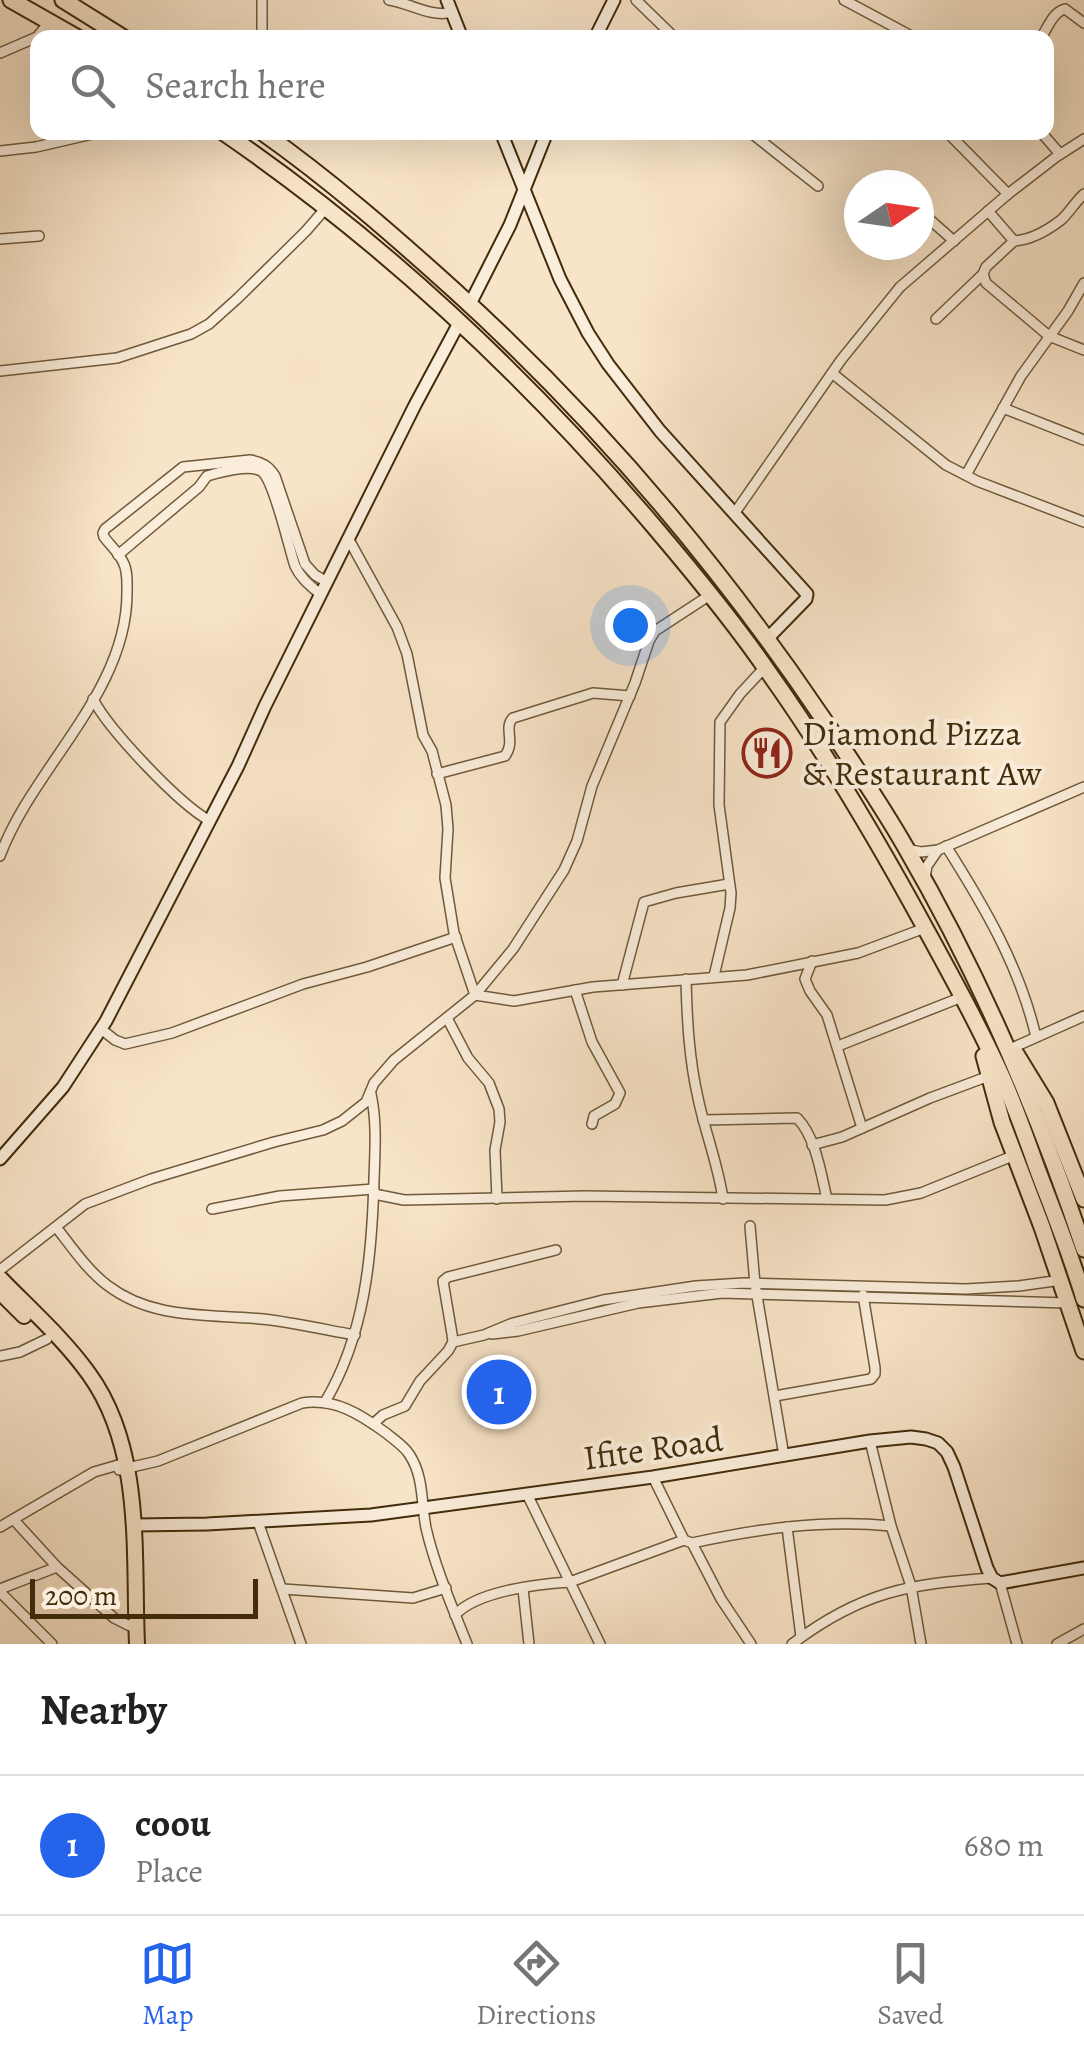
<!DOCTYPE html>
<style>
body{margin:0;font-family:Alegreya,serif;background:#f6f6f6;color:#222}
.compass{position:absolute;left:844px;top:170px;width:90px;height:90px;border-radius:50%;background:#fff;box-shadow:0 10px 40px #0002;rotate:77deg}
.scale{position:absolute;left:30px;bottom:25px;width:228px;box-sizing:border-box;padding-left:10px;border:5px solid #422c09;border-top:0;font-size:28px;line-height:35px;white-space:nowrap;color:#422c09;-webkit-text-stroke:8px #faeddb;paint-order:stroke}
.you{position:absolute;left:630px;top:625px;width:35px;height:35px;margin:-25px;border:8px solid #fff;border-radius:50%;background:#1a73e8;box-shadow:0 0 0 15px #1a73e833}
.badge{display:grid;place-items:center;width:65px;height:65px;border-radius:50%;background:#2563eb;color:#fff;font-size:32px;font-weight:700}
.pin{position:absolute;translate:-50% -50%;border:5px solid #fff;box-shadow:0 2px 10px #0006}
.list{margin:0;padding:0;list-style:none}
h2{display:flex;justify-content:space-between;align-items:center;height:130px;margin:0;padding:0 40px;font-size:42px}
h2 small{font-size:32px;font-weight:400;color:#767676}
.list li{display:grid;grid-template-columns:65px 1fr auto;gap:30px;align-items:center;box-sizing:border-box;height:140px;padding:0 40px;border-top:2px solid #e0e0e0}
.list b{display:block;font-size:38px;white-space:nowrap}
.list p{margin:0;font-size:32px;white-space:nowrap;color:#767676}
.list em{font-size:32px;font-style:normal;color:#767676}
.icon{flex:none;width:55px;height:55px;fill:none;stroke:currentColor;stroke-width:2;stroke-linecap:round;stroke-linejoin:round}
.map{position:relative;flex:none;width:1084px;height:1644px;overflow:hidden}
.search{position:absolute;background:#fff;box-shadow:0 10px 40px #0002;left:30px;right:30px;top:30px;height:110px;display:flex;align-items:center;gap:25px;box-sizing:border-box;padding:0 35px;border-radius:20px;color:#767676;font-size:38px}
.sheet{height:270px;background:#fff}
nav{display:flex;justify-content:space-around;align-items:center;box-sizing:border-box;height:140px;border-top:2px solid #e0e0e0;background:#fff;font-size:28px;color:#767676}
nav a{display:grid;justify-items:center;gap:5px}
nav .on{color:#2563eb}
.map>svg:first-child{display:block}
</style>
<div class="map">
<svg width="1084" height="1644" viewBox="0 0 1084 1644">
<rect width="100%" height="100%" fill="#f8e4c8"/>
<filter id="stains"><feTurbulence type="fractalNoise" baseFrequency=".002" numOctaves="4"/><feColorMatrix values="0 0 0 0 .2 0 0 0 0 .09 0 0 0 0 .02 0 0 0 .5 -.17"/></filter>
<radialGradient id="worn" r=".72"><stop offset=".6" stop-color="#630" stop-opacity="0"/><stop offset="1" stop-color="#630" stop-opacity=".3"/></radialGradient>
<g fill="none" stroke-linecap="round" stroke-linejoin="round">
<g stroke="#705a39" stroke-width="12">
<g id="street">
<path d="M262 0V38"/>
<path d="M389 0C410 3 431 18 452 12"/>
<path d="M636 0 675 38"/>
<path d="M844 0 915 38"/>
<path d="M1041 38C1048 27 1053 12 1065 9L1084 23"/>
<path d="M0 53 37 37 50 21"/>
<path d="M750 132 818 186"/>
<path d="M947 132 1008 194"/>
<path d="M1041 132 1060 154"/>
<path d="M0 151 36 147 101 132"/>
<path d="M1084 194C1075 202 1069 213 1061 220 1048 230 1030 240 1014 241L986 267 983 274 986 283 1049 336 1084 350"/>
<path d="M919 210 954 241"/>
<path d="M988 211 1014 241"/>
<path d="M0 239 39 236"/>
<path d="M936 319 983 274"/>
<path d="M0 371 117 358 191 334 209 324 238 298 306 231 325 209"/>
<path d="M832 373 946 465 977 481 1084 522"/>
<path d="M1003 408 1084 440"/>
<path d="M966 475 1021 376 1068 311 1084 283"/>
<path d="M734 514 841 360 900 287 1008 194 1056 157 1084 139"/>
<path d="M348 538 397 627 407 654 423 735 432 751 446 805 448 829 445 878 454 933 475 995 514 1001 593 987 747 975 858 953 925 928"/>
<path d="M118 555 199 487 207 476C220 472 248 464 261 471 274 479 289 549 295 566 301 579 311 586 321 595"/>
<path d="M93 699C109 730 179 804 210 821"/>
<path d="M437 774 505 756C516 741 503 728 513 718L593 693 630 696"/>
<path d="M946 846C984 906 1020 967 1036 1037"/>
<path d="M907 849 921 852 938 850 1084 787"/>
<path d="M0 856C33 767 127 693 127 593 127 583 128 571 123 562 119 553 110 545 104 537L103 533 105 529 183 467 250 460C262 462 269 466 275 476L305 564 315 575 327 582"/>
<path d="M925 878 927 866 938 850"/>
<path d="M812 961 805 979 810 991 827 1015 862 1128"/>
<path d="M714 976 730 908 731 893 719 805 720 722 740 694 765 667"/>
<path d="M686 979C687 1019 689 1059 698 1098 705 1132 718 1164 723 1199"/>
<path d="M622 985 644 902 676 893 729 884"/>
<path d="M575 990 592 1042 620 1093 615 1104 594 1116 592 1124"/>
<path d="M447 1018 468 1058 489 1083 499 1109 500 1122 495 1150 497 1199"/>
<path d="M101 1029 115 1040 125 1044 172 1033 303 984 367 967 456 937"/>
<path d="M838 1046 962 997"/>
<path d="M1012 1048 1084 1016"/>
<path d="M703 1120 797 1118C816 1137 821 1174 827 1199"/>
<path d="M812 1145 842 1137 930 1098 989 1076"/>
<path d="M374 1194 404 1200 585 1196 885 1200 921 1193 1015 1155"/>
<path d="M212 1209 280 1196 374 1189"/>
<path d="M750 1226 755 1284 784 1456"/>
<path d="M56 1227C71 1246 87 1270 107 1285 155 1322 214 1313 271 1320 299 1324 327 1330 355 1335"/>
<path d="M0 1270 85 1204 151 1179 274 1142 323 1130 342 1121 366 1102 374 1083 394 1060 475 995 513 949 564 870 577 841 592 786 635 683 649 641 655 631 710 595"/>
<path d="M492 1334 518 1331 638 1303 722 1293 1068 1303"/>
<path d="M453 1342 484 1335 513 1323 603 1300 696 1286 744 1283 966 1289 1019 1286 1061 1280"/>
<path d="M0 1356 20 1352 47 1339"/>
<path d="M775 1396 871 1379 875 1374V1368L863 1295"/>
<path d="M325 1402C365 1335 372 1256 374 1179 375 1150 377 1122 371 1094"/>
<path d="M373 1424 383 1415 405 1406 420 1381 448 1351 453 1342 452 1334 443 1281 448 1277 556 1250"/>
<path d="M870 1441 891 1526 911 1586 921 1644"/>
<path d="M119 1470 158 1461 302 1403C335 1398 360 1414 386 1433 393 1439 404 1446 409 1454 424 1476 421 1502 426 1528 435 1567 452 1606 467 1644"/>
<path d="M653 1477 684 1540 692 1543 721 1599 751 1644"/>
<path d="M527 1494 600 1644"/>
<path d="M14 1520 57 1567"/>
<path d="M258 1522 301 1644"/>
<path d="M0 1527 94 1472 125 1463"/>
<path d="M787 1527 801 1637"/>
<path d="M692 1543C757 1529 824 1519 891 1526"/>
<path d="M1000 1583 1017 1644"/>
<path d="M0 1589 57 1567 114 1618 130 1626"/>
<path d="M283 1589 413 1598 446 1588"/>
<path d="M523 1589 529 1644"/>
<path d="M0 1592 52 1644"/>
<path d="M455 1615C477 1591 538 1584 570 1582L684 1540"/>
<path d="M792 1644C861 1592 908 1584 992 1578"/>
<path d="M1057 1644 1084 1629"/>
</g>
</g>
<g stroke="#422c09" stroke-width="15">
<g id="secondary">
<path d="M447 0 462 38"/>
<path d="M595 38 614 0"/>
<path d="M501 132 560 279 588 333 608 364 660 431 807 594 806 599 768 638"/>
<path d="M470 304 510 225 547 132"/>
<path d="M0 1159 63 1087 106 1021 238 766 265 706 415 405 459 323"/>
<path d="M134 1525 207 1524 371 1515 653 1477 870 1441 911 1437 926 1439 938 1443 947 1452 954 1467 987 1568 992 1578 1000 1583 1084 1568"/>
</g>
</g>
<g stroke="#422c09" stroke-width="18">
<g id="primary">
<path d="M0 1278C30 1309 64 1339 89 1374 144 1450 133 1556 137 1644"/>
<path d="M0 1292 24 1316"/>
</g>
</g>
<g stroke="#422c09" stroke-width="19">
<g id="highway">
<path d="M11 0 78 38"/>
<path d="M63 0 124 38"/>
<path d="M223 132C385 243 530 380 657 530 696 576 735 623 769 673 826 753 876 838 923 924 951 975 979 1026 1003 1079 1016 1109 1027 1140 1038 1171 1054 1213 1071 1255 1084 1299"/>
<path d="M262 132C330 180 393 235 455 291 596 419 718 563 824 720 852 762 881 804 906 848 979 974 1038 1111 1084 1249"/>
<path d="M1016 1054 1046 1103 1084 1199"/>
<path d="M984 1056 1002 1122 1042 1227 1084 1351"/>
</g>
</g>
<use href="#street" stroke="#faeddb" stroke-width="9"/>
<use href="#secondary" stroke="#faeddb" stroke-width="11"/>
<use href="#primary" stroke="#f8e4c8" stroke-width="14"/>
<use href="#highway" stroke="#f8e4c8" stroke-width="15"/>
</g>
<defs>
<g id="restaurant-ring" transform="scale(2.5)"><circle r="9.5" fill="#faeddb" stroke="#8f2418" stroke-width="1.5"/><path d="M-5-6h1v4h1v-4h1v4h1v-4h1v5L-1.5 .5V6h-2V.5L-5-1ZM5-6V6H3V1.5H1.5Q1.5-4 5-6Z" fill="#8f2418"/></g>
</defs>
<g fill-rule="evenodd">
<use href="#restaurant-ring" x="767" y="753"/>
</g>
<g text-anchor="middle" stroke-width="8" stroke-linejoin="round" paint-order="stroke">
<g font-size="35" fill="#422c09" stroke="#faeddb" text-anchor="start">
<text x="802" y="745">Diamond Pizza<tspan x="802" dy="40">&amp; Restaurant Aw</tspan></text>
</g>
<g font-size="35" fill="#422c09" stroke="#faeddb">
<text transform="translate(653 1448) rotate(-8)" y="12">Ifite Road</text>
</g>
</g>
<rect width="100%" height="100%" filter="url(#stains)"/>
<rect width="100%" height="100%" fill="url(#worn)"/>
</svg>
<svg class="compass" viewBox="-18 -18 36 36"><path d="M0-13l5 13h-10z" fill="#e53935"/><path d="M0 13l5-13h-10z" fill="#767676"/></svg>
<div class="scale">200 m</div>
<div class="you"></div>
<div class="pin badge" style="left:499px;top:1392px">1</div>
<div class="search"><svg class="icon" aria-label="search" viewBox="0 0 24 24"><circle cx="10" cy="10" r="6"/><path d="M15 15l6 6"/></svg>Search here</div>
</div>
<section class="sheet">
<h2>Nearby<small></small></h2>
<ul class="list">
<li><span class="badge">1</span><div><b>coou</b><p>Place</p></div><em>680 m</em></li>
</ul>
</section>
<nav>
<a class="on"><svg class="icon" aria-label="map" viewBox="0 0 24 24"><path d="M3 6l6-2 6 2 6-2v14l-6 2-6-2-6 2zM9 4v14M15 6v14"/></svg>Map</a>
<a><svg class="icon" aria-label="directions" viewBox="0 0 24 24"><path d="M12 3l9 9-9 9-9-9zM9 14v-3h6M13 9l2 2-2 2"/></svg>Directions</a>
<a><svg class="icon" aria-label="saved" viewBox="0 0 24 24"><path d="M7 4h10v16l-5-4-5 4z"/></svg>Saved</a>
</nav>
